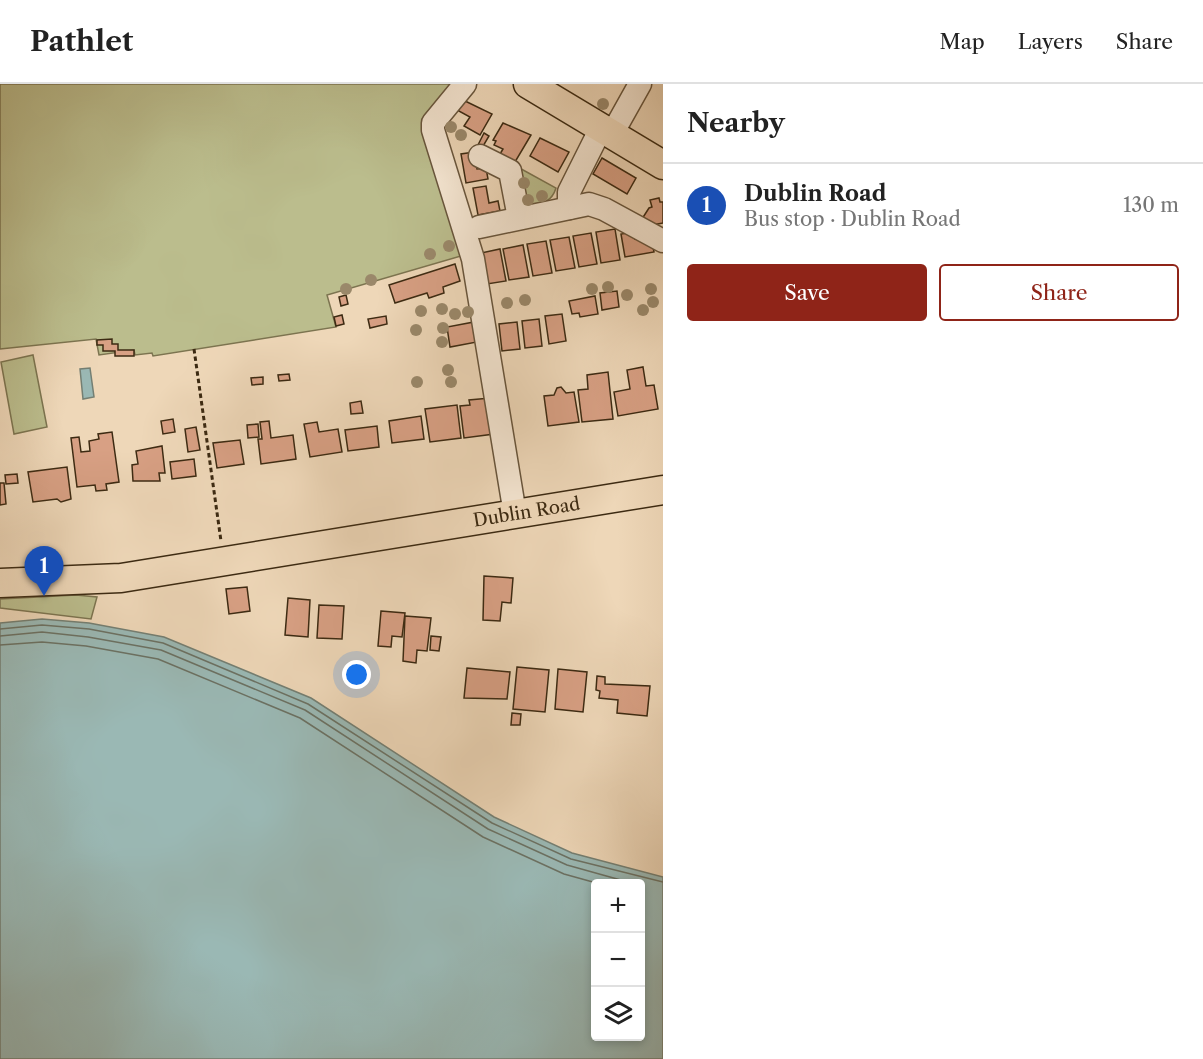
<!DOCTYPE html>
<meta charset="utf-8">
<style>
body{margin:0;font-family:"Libre Caslon Text",serif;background:#f6f6f6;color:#222}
.controls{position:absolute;right:18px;bottom:18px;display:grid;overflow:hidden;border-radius:6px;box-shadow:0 3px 9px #0003}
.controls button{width:54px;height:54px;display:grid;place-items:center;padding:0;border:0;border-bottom:2px solid #e0e0e0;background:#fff;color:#222;font:30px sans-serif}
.you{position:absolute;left:357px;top:591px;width:21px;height:21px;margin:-15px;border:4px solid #fff;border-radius:50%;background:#1a73e8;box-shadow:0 0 0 9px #1a73e833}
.badge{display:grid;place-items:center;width:39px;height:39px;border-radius:50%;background:#8f2418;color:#fff;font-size:20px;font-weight:700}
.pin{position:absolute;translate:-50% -50px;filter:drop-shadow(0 2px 3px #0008)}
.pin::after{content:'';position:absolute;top:32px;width:21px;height:18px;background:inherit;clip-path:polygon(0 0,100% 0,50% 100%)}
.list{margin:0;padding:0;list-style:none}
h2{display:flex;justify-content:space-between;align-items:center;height:78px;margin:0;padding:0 24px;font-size:26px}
h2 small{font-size:20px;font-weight:400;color:#767676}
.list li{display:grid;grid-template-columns:39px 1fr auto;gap:18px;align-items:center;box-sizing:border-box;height:84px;padding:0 24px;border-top:2px solid #e0e0e0}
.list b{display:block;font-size:22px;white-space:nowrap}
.list p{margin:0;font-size:20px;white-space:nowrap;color:#767676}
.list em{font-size:20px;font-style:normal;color:#767676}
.actions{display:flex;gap:12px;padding:18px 24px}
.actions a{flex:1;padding:14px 0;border:2px solid #8f2418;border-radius:6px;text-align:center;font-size:21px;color:#8f2418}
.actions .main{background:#8f2418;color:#fff}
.icon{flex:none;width:33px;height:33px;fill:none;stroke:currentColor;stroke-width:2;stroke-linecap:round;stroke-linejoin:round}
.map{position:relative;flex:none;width:663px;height:975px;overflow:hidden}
header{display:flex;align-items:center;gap:36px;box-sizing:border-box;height:84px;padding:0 30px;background:#fff;border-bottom:2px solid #e0e0e0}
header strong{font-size:28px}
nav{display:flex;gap:33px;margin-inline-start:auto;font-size:21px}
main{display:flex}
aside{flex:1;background:#fff}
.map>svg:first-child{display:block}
</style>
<header>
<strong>Pathlet</strong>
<nav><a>Map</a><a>Layers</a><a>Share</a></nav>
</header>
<main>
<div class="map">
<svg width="663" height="975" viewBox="0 0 663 975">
<rect width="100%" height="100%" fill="#eed7b8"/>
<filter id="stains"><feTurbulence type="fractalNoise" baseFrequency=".00333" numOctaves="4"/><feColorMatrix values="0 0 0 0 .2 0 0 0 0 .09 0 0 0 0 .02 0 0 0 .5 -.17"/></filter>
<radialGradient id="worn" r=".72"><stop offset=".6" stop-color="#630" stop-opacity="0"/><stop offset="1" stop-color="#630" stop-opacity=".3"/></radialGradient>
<g fill="#bbbd8d" stroke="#7c7450" stroke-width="1.5">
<path d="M0 0H472L436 41 478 167 327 211 336 243 153 272 152 269 135 271 134 266 99 271 96 255 0 265Z"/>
<path d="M514 81 556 104C551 120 541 119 526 121Z"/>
<path d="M33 271 47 343 14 350 1 278Z"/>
<path d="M76 511 97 513 91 535 0 524V515Z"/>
</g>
<g fill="#9ab8b4" stroke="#747f73" stroke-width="1.5" fill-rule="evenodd">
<path d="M90 284 94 313 83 315 80 285Z"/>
<path d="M42 535 89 539 164 553 311 614 494 733 572 769 663 793V975H0V539ZM596 800H640V952H596Z"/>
</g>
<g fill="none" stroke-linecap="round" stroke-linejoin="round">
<g stroke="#6b7163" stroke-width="1.5">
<path d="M0 545 42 541 89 545 163 559 308 620 492 739 571 775 663 798"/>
<path d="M0 552 42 548 88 553 161 566 305 626 488 745 567 781 635 800"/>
<path d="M0 561 42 558 86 562 158 575 300 634 483 753 564 790 600 800"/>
</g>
</g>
<g fill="#d8a084" stroke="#3c2a12" stroke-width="1.5">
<path d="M463 16 492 30 480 51 464 42 470 33 457 26Z"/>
<path d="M503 39 531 51 515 78 500 70 503 65 494 61 496 57 493 56Z"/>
<path d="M484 49 489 52 482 64 478 61Z"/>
<path d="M540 54 569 68 558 88 530 72Z"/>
<path d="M474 68 477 85 486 84 488 95 466 99 461 70Z"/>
<path d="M602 74 636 94 627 110 593 90Z"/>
<path d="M486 102 489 119 498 117 500 127 478 131 473 104Z"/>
<path d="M659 114 660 118H663V139L647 142 640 138 649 124 652 123 650 116Z"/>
<path d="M615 145 620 176 601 179 596 148Z"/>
<path d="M634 148 635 155 651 152 654 168 625 173 621 150Z"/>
<path d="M591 149 597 180 579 183 573 152Z"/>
<path d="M569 153 575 184 556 187 550 156Z"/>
<path d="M546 157 552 189 533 192 527 160Z"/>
<path d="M523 161 529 193 509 196 503 165Z"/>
<path d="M500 165 506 197 487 200 481 169Z"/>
<path d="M455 180 460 197 443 203 444 209 429 214 427 209 395 219 389 201Z"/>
<path d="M617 207 619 223 602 226 600 209Z"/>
<path d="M346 211 348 220 341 222 339 213Z"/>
<path d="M595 212 598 230 580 233 579 229 572 230 569 217Z"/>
<path d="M562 230 566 257 549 260 545 232Z"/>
<path d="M342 231 344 240 336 242 334 233Z"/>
<path d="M386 232 387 240 370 244 368 235Z"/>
<path d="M539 235 542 262 525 264 522 237Z"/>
<path d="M474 238 477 258 450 263 447 243Z"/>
<path d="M517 238 520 265 502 267 499 240Z"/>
<path d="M112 255V260H118V266H134V272H115V267H103V261H97V256Z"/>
<path d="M643 283 646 302 654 301 658 325 618 332 614 308 630 305 627 286Z"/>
<path d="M608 288 613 335 582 338 578 306 588 305 587 291Z"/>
<path d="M289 290 290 296 279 297 278 291Z"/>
<path d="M263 293V300L252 301 251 294Z"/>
<path d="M561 303 566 309 574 308 579 338 548 342 544 312 554 311 557 304Z"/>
<path d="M490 314 494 350 464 354 460 322 470 321 469 316Z"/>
<path d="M361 317 363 329 351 330 350 319Z"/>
<path d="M457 321 461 354 430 358 425 325Z"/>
<path d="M421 332 424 355 392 359 389 337Z"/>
<path d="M173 335 175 348 163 350 161 337Z"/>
<path d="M269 337 271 354 293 351 296 375 261 380 258 355H262L260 338Z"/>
<path d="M317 338 319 348 338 345 342 368 310 373 304 340Z"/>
<path d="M258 340 259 353 248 354 247 341Z"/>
<path d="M377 342 379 363 348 367 345 346Z"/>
<path d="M196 343 200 366 188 368 185 345Z"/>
<path d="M112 348 119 398 106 400 107 406 96 407 95 401 77 403 71 354 79 353 81 368 90 367 89 357 99 355 98 350Z"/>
<path d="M240 356 244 380 217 384 213 359Z"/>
<path d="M162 362 165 389H159L160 397H133L132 381 138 380 136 367Z"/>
<path d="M194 375 196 392 172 395 170 378Z"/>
<path d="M67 383 71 415 61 418 57 415 33 418 28 388Z"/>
<path d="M17 390 18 399 6 400 5 391Z"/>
<path d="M0 399H4L6 420 0 421Z"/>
<path d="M484 492 513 494 511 519 502 518 500 537 483 536Z"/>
<path d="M247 503 250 527 229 530 226 505Z"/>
<path d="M288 514 310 516 308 553 285 551Z"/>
<path d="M319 521 344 522 342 555 317 554Z"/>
<path d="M381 527 405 529 402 553 392 552 391 563 378 562Z"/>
<path d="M405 532 431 534 427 567 417 566 416 579 403 577Z"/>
<path d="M431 552 441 553 439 567 430 566Z"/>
<path d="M517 583 549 586 545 628 513 625Z"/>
<path d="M467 584 510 588 507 615 464 614Z"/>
<path d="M558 585 587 588 583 628 555 625Z"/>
<path d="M597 592 605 593V600L650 602 647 632 617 629 618 616 599 614 600 607 596 606Z"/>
<path d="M512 629 521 630 520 641H511Z"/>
</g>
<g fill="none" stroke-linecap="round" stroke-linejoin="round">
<g stroke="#68553c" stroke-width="25">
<g id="minor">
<path d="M465 0 433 39V46L473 175 515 430"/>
<path d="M612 50 640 0"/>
<path d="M480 72 510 87 519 134"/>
<path d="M569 124V108L601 44"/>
<path d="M479 143 589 120 604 125 663 157"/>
</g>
</g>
<g stroke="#3c2a12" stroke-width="31">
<g id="major">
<path d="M528 0 663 81"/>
<path id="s1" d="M0 499 121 494 663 406"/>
</g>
</g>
<path stroke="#3c2a12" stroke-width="3" stroke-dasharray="4.5 3" stroke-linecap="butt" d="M194 265 221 457"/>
<use href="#minor" stroke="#f4e5d1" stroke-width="22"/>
<use href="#major" stroke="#eed7b8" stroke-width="28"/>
</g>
<g fill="#9a886a">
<circle cx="603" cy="20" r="6"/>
<circle cx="451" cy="43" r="6"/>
<circle cx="461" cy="51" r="6"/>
<circle cx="524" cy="99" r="6"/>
<circle cx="542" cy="112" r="6"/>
<circle cx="528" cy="116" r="6"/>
<circle cx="449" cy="162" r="6"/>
<circle cx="430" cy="170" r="6"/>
<circle cx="371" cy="196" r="6"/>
<circle cx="608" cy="203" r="6"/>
<circle cx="346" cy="205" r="6"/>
<circle cx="592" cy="205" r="6"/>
<circle cx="651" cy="205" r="6"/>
<circle cx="627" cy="211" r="6"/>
<circle cx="525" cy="216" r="6"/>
<circle cx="653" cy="218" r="6"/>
<circle cx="507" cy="219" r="6"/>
<circle cx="442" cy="225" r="6"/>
<circle cx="643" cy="226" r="6"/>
<circle cx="421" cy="227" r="6"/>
<circle cx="468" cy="228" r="6"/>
<circle cx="455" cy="230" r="6"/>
<circle cx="443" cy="244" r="6"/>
<circle cx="416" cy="246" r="6"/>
<circle cx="442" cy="258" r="6"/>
<circle cx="448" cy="286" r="6"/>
<circle cx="417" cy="298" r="6"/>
<circle cx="451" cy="298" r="6"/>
</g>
<g text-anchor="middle" stroke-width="4.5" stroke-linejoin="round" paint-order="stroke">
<g font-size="18" fill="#3c2a12" stroke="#f4e5d1">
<text dy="6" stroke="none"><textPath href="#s1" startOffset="532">Dublin Road</textPath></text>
</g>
</g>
<rect width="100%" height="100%" filter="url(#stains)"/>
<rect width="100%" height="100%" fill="url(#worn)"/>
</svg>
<div class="controls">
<button>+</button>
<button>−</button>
<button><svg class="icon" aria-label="layers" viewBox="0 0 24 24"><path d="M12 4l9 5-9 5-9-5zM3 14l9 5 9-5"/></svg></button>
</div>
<div class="you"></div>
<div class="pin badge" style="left:44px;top:512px;background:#1a4fb4">1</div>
</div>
<aside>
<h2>Nearby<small></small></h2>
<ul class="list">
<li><span class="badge" style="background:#1a4fb4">1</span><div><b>Dublin Road</b><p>Bus stop · Dublin Road</p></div><em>130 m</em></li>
</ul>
<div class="actions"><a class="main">Save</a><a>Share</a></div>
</aside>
</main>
